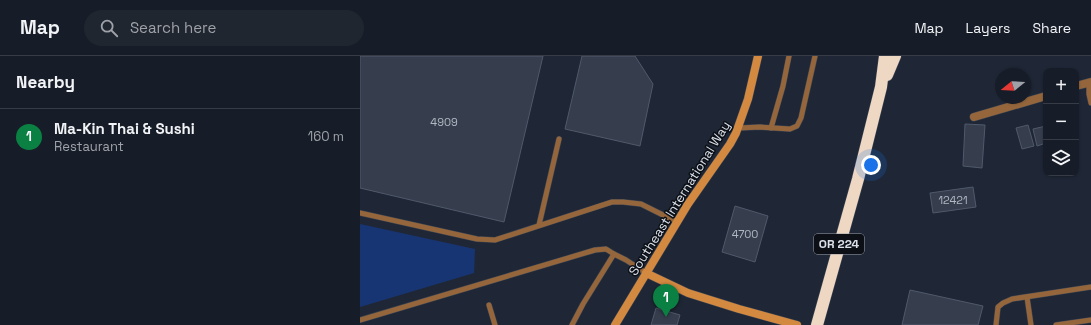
<!DOCTYPE html>
<meta charset="utf-8">
<style>
body{margin:0;font-family:"Space Grotesk",sans-serif;background:#202630;color:#f1f3f6}
.controls{position:absolute;right:12px;top:12px;display:grid;overflow:hidden;border-radius:8px;box-shadow:0 1px 3px #0004}
.controls button{width:36px;height:36px;display:grid;place-items:center;padding:0;border:0;border-bottom:1px solid #363b45;background:#171d28;color:#f1f3f6;font:20px sans-serif}
.compass{position:absolute;left:635px;top:12px;width:36px;height:36px;border-radius:50%;background:#171d28;box-shadow:0 1px 3px #0004;rotate:252deg}
.you{position:absolute;left:511px;top:109px;width:14px;height:14px;margin:-10px;border:3px solid #fff;border-radius:50%;background:#1a73e8;box-shadow:0 0 0 6px #1a73e833}
.badge{display:grid;place-items:center;width:26px;height:26px;border-radius:50%;background:#0b8043;color:#fff;font-size:13px;font-weight:700}
.pin{position:absolute;translate:-50% -33px;filter:drop-shadow(0 1px 2px #0008)}
.pin::after{content:'';position:absolute;top:21px;width:14px;height:12px;background:inherit;clip-path:polygon(0 0,100% 0,50% 100%)}
.list{margin:0;padding:0;list-style:none}
h2{display:flex;justify-content:space-between;align-items:center;height:52px;margin:0;padding:0 16px;font-size:17px}
h2 small{font-size:13px;font-weight:400;color:#9ea2a8}
.list li{display:grid;grid-template-columns:26px 1fr auto;gap:12px;align-items:center;box-sizing:border-box;height:56px;padding:0 16px;border-top:1px solid #363b45}
.list b{display:block;font-size:15px;white-space:nowrap}
.list p{margin:0;font-size:13px;white-space:nowrap;color:#9ea2a8}
.list em{font-size:13px;font-style:normal;color:#9ea2a8}
.icon{flex:none;width:22px;height:22px;fill:none;stroke:currentColor;stroke-width:2;stroke-linecap:round;stroke-linejoin:round}
.map{position:relative;flex:none;width:731px;height:269px;overflow:hidden}
header{display:flex;align-items:center;gap:24px;box-sizing:border-box;height:56px;padding:0 20px;background:#171d28;border-bottom:1px solid #363b45}
header strong{font-size:19px}
nav{display:flex;gap:22px;margin-inline-start:auto;font-size:14px}
.search{width:280px;height:36px;background:#202630;display:flex;align-items:center;gap:10px;box-sizing:border-box;padding:0 14px;border-radius:22px;color:#9ea2a8;font-size:15px}
main{display:flex}
aside{flex:1;background:#171d28}
.map>svg:first-child{display:block}
</style>
<header>
<strong>Map</strong>
<div class="search"><svg class="icon" aria-label="search" viewBox="0 0 24 24"><circle cx="10" cy="10" r="6"/><path d="M15 15l6 6"/></svg>Search here</div>
<nav><a>Map</a><a>Layers</a><a>Share</a></nav>
</header>
<main>
<aside>
<h2>Nearby<small></small></h2>
<ul class="list">
<li><span class="badge">1</span><div><b>Ma-Kin Thai &amp; Sushi</b><p>Restaurant</p></div><em>160 m</em></li>
</ul>
</aside>
<div class="map">
<svg width="731" height="269" viewBox="0 0 731 269">
<rect width="100%" height="100%" fill="#1f2736"/>
<path fill="#183573" d="M0 168 115 193 114 217 0 251Z"/>
<g fill="#363e4e" stroke="#50596a">
<path d="M0 0H183L144 166 0 132Z"/>
<path d="M222 0H275L293 28 280 90 205 73Z"/>
<path d="M605 68 625 69 622 112 603 110Z"/>
<path d="M668 69 674 90 662 93 656 72Z"/>
<path d="M686 70V87L677 90 673 73Z"/>
<path d="M613 131 616 151 573 157 570 137Z"/>
<path d="M375 150 408 160 395 206 362 196Z"/>
<path d="M550 234 623 250 618 269H542Z"/>
<path d="M296 252 320 259 317 269H291Z"/>
</g>
<g fill="none" stroke-linecap="round" stroke-linejoin="round">
<g stroke="#3d4553" stroke-width="6">
<g id="lane">
<path d="M729 26V38L731 47"/>
<path d="M379 72 400 71 430 73 437 70 441 62 455 0"/>
<path d="M411 72 423 30 429 0"/>
<path d="M0 157 117 183 135 184 252 146H263L281 148 317 166"/>
<path d="M179 169 199 83"/>
<path d="M667 241 671 269"/>
<path d="M129 249 135 269"/>
<path d="M0 264 235 194 246 193 254 198"/>
<path d="M212 269 223 248 254 198 266 204 286 217"/>
<path d="M636 269 638 251 643 247 652 243 731 231"/>
<path d="M696 269 731 264"/>
</g>
</g>
<g stroke="#3d4553" stroke-width="9">
<g id="street">
<path d="M716 30 731 26"/>
<path d="M614 61 686 40"/>
</g>
</g>
<g stroke="#3d4553" stroke-width="9">
<g id="secondary">
<path d="M286 217 328 237 379 253 437 269"/>
<path d="M255 269 328 148 370 88 376 77 388 43 398 0"/>
</g>
</g>
<g stroke="#3d4553" stroke-width="13">
<g id="highway">
<path d="M527 19 535 0"/>
<path d="M457 269 498 123 521 31 525 0"/>
</g>
</g>
<use href="#lane" stroke="#95663c" stroke-width="5"/>
<use href="#street" stroke="#95663c" stroke-width="8"/>
<use href="#secondary" stroke="#d48940" stroke-width="8"/>
<use href="#highway" stroke="#eed7c3" stroke-width="12"/>
</g>
<g text-anchor="middle" stroke-width="3" stroke-linejoin="round" paint-order="stroke">
<g font-size="11" fill="#b2b8c3">
<text x="84" y="70">4909</text>
<text x="593" y="148">12421</text>
<text x="385" y="182">4700</text>
</g>
<rect fill="#0c1016" stroke="#9da2aa" stroke-width="1" x="454" y="178" width="50" height="20" rx="3"/>
<g font-size="12" font-weight="bold" fill="#dbe0ea">
<text x="479" y="192">OR 224</text>
</g>
<g font-size="13" fill="#dbe0ea" stroke="#0c1016">
<text transform="translate(319 142) rotate(-58)" y="5">Southeast International Way</text>
</g>
</g>
</svg>
<div class="controls">
<button>+</button>
<button>−</button>
<button><svg class="icon" aria-label="layers" viewBox="0 0 24 24"><path d="M12 4l9 5-9 5-9-5zM3 14l9 5 9-5"/></svg></button>
</div>
<svg class="compass" viewBox="-18 -18 36 36"><path d="M0-13l5 13h-10z" fill="#e53935"/><path d="M0 13l5-13h-10z" fill="#9ea2a8"/></svg>
<div class="you"></div>
<div class="pin badge" style="left:306px;top:261px">1</div>
</div>
</main>
